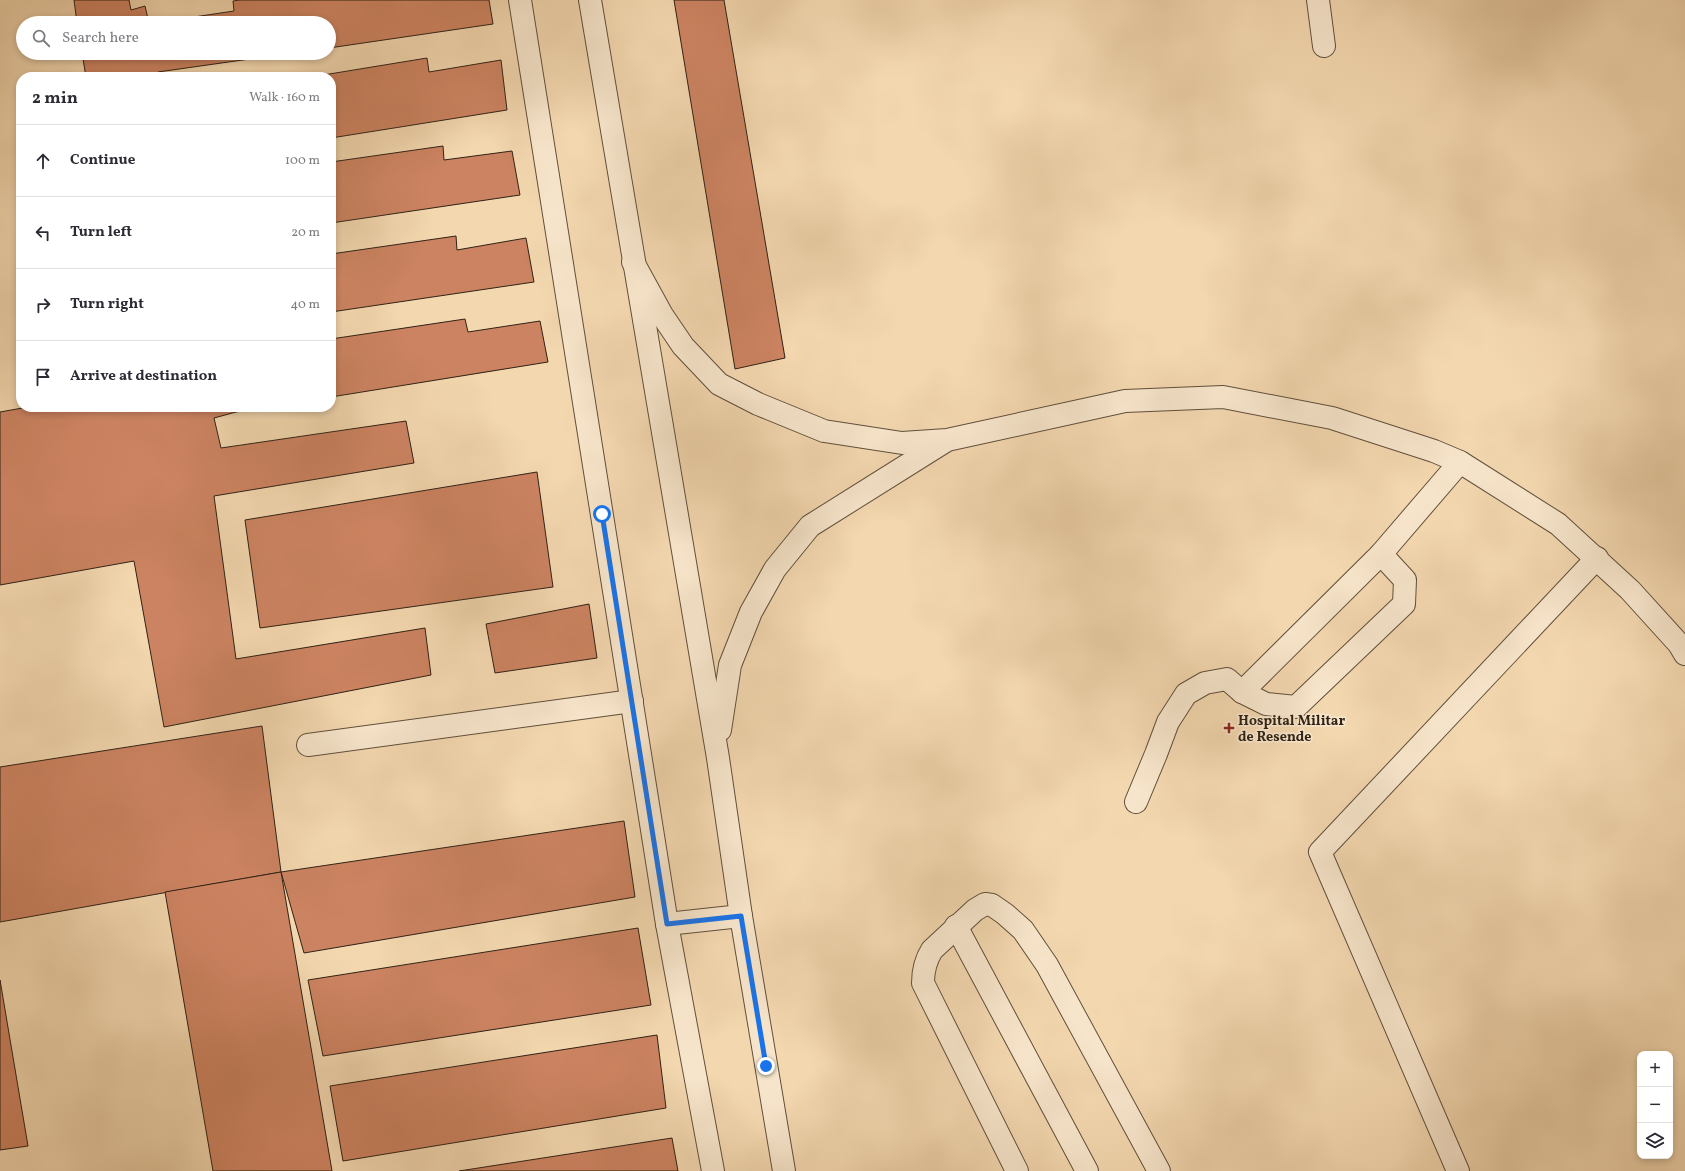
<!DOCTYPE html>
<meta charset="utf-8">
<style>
body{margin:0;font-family:Vollkorn,serif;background:#f7f7f7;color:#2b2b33}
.controls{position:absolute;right:12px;bottom:12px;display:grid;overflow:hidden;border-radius:8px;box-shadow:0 2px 6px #0003}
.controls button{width:36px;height:36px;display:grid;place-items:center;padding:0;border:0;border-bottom:1px solid #e1e1e2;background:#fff;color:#2b2b33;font:20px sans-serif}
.stop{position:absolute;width:12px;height:12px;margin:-9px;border:3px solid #1a73e8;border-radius:50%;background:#fff}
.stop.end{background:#1a73e8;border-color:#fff;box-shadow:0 1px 4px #0008}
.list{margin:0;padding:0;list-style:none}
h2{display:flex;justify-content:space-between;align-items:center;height:52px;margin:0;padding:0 16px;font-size:17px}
h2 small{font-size:13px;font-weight:400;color:#7c7c81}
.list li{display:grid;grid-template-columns:26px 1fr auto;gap:12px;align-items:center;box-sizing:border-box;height:72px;padding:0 16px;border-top:1px solid #e1e1e2}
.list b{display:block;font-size:15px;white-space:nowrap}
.list em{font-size:13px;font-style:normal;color:#7c7c81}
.icon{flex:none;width:22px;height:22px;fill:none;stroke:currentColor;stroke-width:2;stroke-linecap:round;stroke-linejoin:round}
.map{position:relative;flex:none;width:1685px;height:1171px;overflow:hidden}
.search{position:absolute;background:#fff;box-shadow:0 2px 6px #0003;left:16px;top:16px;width:320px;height:44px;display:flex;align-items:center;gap:10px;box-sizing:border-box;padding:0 14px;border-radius:22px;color:#7c7c81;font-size:15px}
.panel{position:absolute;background:#fff;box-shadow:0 2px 6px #0003;left:16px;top:72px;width:320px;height:340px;border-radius:16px}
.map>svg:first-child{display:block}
</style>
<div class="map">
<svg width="1685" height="1171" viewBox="0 0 1685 1171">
<rect width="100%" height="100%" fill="#f3d7af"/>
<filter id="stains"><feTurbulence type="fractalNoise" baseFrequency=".005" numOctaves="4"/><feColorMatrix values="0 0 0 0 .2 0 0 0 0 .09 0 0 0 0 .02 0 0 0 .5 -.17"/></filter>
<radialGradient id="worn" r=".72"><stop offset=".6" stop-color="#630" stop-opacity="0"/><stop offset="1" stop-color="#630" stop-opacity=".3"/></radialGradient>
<g fill="#cc8361" stroke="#2f2215">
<path d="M74 0H129L131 10 145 6 149 23H77Z"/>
<path d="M240 0H489L493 24 329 48V23H154L234 11 233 1Z"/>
<path d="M674 0H724L785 358 735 369Z"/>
<path d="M82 53H292L158 72 159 77H86Z"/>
<path d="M427 58 429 72 501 60 507 110 331 138V77H311Z"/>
<path d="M443 146 444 160 512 151 520 195 331 223V162Z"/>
<path d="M456 236 457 250 526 238 534 282 331 312V254Z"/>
<path d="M465 319 468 332 540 321 548 362 331 397V339Z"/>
<path d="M28 407H266L236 412 214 418 221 448 406 421 414 463 214 496 236 659 425 628 431 675 164 727 134 561 0 585V412Z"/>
<path d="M537 472 553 587 260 628 245 520Z"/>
<path d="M589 604 597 658 495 673 486 624Z"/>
<path d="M262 726 281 872 0 922V767Z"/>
<path d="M624 821 635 897 304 953 281 872Z"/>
<path d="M281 872 332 1171H213L165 892Z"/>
<path d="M638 928 651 1005 323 1056 308 980Z"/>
<path d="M0 980 28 1146 0 1150Z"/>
<path d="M657 1035 666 1108 343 1161 330 1086Z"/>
<path d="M672 1138 678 1171H459Z"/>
</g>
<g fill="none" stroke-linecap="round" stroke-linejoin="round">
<g stroke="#604f3c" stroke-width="24">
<g id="minor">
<path d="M520 0 667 924 713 1171"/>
<path d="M590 0 718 758 741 916 784 1171"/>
<path d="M1318 0 1324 46"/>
<path d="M633 262 662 315 683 346 719 384 758 404 824 431 902 443 947 440 1125 401 1223 397 1332 418 1434 451 1460 462 1558 524 1630 590 1679 644 1685 654"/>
<path d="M1242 692 1381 554 1460 462"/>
<path d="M720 730 730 665 751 612 775 569 810 526 944 442"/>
<path d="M308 745 632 701"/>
<path d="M1136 802 1156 754 1168 722 1186 694 1205 683 1227 679 1242 692 1266 704 1296 707 1404 604 1405 580 1381 554"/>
<path d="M667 924 741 916"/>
<path d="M956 926 1087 1171"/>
<path d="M1017 1171 923 983C923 971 925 961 932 950L975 910 985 904 992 905 1005 914 1023 930 1047 965 1159 1171"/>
<path d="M1458 1171 1320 852 1597 558"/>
</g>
</g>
<use href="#minor" stroke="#f7e5cb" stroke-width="22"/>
</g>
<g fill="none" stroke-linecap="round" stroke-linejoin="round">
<path stroke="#1a73e8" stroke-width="5" d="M602 514 667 924 741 916 766 1066"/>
</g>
<path fill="#8f2418" stroke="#f7e5cb" stroke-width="1.5" d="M1227 722h4v4h4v4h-4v4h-4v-4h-4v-4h4z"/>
<g text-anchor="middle" stroke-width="3.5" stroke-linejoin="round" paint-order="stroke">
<g font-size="14" font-weight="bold" fill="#2f2215" stroke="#f7e5cb" text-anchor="start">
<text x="1238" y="725">Hospital Militar<tspan x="1238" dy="16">de Resende</tspan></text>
</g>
</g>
<rect width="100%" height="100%" filter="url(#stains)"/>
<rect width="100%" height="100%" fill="url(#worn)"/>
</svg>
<div class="controls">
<button>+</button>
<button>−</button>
<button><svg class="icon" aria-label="layers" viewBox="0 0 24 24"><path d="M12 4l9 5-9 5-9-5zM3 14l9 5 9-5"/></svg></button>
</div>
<div class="stop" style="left:602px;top:514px"></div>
<div class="stop end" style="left:766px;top:1066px"></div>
<div class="search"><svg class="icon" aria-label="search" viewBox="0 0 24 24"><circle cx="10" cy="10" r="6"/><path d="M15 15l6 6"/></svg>Search here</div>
<section class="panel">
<h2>2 min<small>Walk · 160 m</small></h2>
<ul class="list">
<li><svg class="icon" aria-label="ahead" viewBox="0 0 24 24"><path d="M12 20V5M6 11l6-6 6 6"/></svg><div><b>Continue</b></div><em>100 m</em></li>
<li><svg class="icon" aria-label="left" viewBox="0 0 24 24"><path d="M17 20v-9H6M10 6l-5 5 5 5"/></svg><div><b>Turn left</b></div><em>20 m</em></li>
<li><svg class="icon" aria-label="right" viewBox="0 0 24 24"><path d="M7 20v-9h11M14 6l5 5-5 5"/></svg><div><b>Turn right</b></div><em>40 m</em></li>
<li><svg class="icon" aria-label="arrive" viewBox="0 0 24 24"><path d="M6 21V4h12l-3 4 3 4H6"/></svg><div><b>Arrive at destination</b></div></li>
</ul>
</section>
</div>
